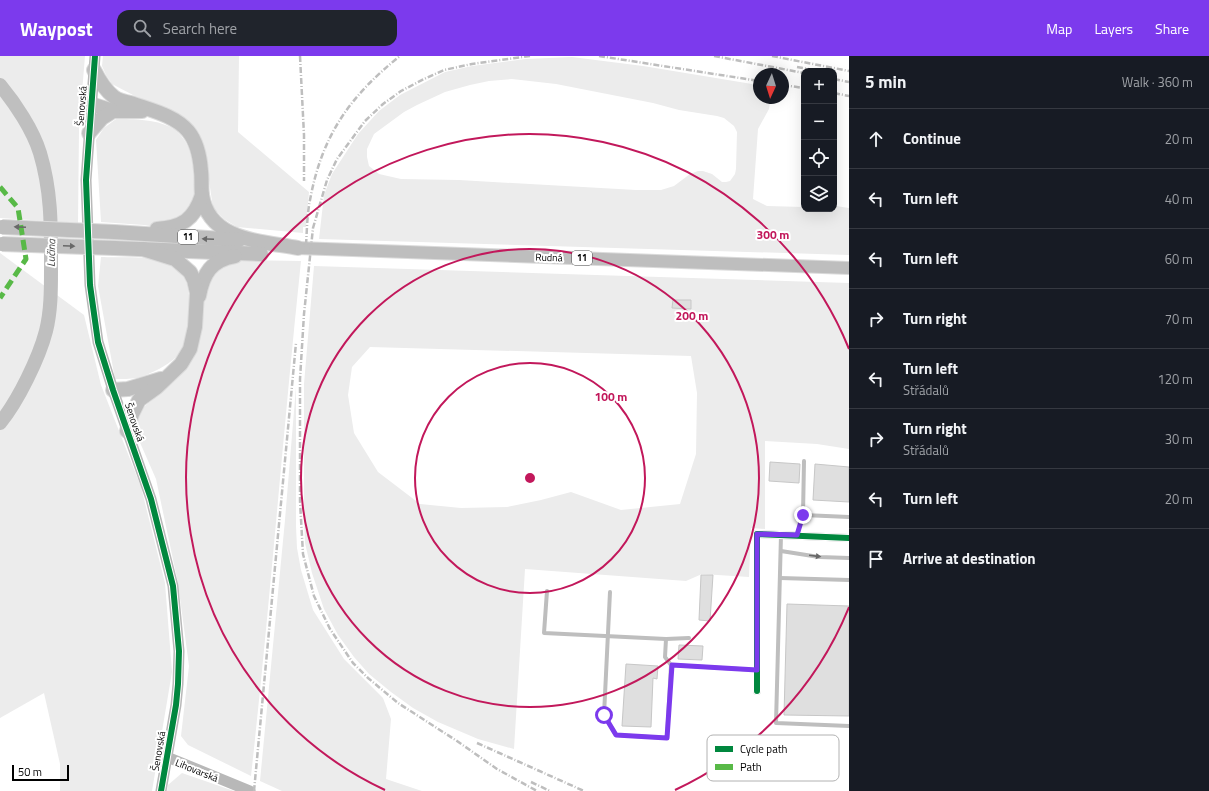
<!DOCTYPE html>
<meta charset="utf-8">
<style>
body{margin:0;font-family:"Titillium Web",sans-serif;background:#20242c;color:#f1f3f6}
.controls{position:absolute;right:12px;top:12px;display:grid;overflow:hidden;border-radius:8px;box-shadow:0 4px 16px #0002}
.controls button{width:36px;height:36px;display:grid;place-items:center;padding:0;border:0;border-bottom:1px solid #363941;background:#171b24;color:#f1f3f6;font:20px sans-serif}
.compass{position:absolute;left:753px;top:12px;width:36px;height:36px;border-radius:50%;background:#171b24;box-shadow:0 4px 16px #0002;rotate:184deg}
.scale{position:absolute;left:12px;bottom:10px;width:57px;box-sizing:border-box;padding-left:4px;border:2px solid #000;border-top:0;font-size:11px;line-height:14px;white-space:nowrap;color:#000;-webkit-text-stroke:3px #fff;paint-order:stroke}
.stop{position:absolute;width:12px;height:12px;margin:-9px;border:3px solid #7c3aed;border-radius:50%;background:#fff}
.stop.end{background:#7c3aed;border-color:#fff;box-shadow:0 1px 4px #0008}
.list{margin:0;padding:0;list-style:none}
h2{display:flex;justify-content:space-between;align-items:center;height:52px;margin:0;padding:0 16px;font-size:17px}
h2 small{font-size:13px;font-weight:400;color:#9ea1a6}
.list li{display:grid;grid-template-columns:26px 1fr auto;gap:12px;align-items:center;box-sizing:border-box;height:60px;padding:0 16px;border-top:1px solid #363941}
.list b{display:block;font-size:15px;white-space:nowrap}
.list p{margin:0;font-size:13px;white-space:nowrap;color:#9ea1a6}
.list em{font-size:13px;font-style:normal;color:#9ea1a6}
.icon{flex:none;width:22px;height:22px;fill:none;stroke:currentColor;stroke-width:2;stroke-linecap:round;stroke-linejoin:round}
.map{position:relative;flex:none;width:849px;height:735px;overflow:hidden}
header{display:flex;align-items:center;gap:24px;box-sizing:border-box;height:56px;padding:0 20px;background:#7c3aed;color:#fff}
header strong{font-size:19px}
nav{display:flex;gap:22px;margin-inline-start:auto;font-size:14px}
.search{width:280px;height:36px;background:#20242c;display:flex;align-items:center;gap:10px;box-sizing:border-box;padding:0 14px;border-radius:12px;color:#9ea1a6;font-size:15px}
main{display:flex}
aside{flex:1;background:#171b24}
.map>svg:first-child{display:block}
</style>
<header>
<strong>Waypost</strong>
<div class="search"><svg class="icon" aria-label="search" viewBox="0 0 24 24"><circle cx="10" cy="10" r="6"/><path d="M15 15l6 6"/></svg>Search here</div>
<nav><a>Map</a><a>Layers</a><a>Share</a></nav>
</header>
<main>
<div class="map">
<svg width="849" height="735" viewBox="0 0 849 735">
<rect width="100%" height="100%" fill="#fff"/>
<g fill="#ececec" fill-rule="evenodd">
<path d="M0 0H85L79 73 78 167 0 162Z"/>
<path d="M103 0H239L238 76 309 136 306 171H303V177L237 171 224 163 213 152 204 90 195 72 185 62 133 39 112 28 106 19 102 10Z"/>
<path d="M572 1 643 10 752 28 759 34V42H766L770 46 769 53 758 73 753 143 767 150 804 151V153H834V150H836L849 152V199L319 183 324 139 332 118 358 78 379 55 400 39 445 16 472 10 526 3ZM512 23 556 28 653 47 679 54 717 60 724 62 734 70 737 76 736 113 735 118 730 125 726 126H722L712 118 703 115H698L690 118 674 130 661 134H636L459 124 401 123 379 118 369 110 367 101V93L374 78 404 56 417 49 445 36 470 29 489 25Z"/>
<path d="M116 63C133 63 160 63 175 74 192 87 194 109 194 129 194 134 195 142 192 147 186 158 175 167 162 170 157 171 149 170 144 169 130 168 115 167 101 166L96 84 104 72Z"/>
<path d="M0 197 84 259 101 329 141 431 165 527 172 616 152 735H60V708L44 637 0 662Z"/>
<path d="M101 201C121 202 156 199 173 207 196 219 193 280 179 298 171 308 149 319 137 322 130 323 122 323 115 323L98 230Z"/>
<path d="M236 204 301 205C283 376 270 548 251 720L188 689 181 680 189 610 178 527 156 423 138 382V362L144 351 175 324 198 284 207 227 212 215Z"/>
<path d="M314 210 849 227V393L817 388 765 385V473L751 472 749 521 702 518 686 525 525 513 514 693 478 683 438 666 413 652 391 636 369 618 354 601 338 579 324 553 312 517 305 487 304 463V328ZM370 291 691 300 697 337 696 398 680 448 621 454 571 436 541 444 507 451 461 452 420 448 378 416 354 377 348 339 352 311Z"/>
<path d="M296 331V470L297 492 301 514 313 554 344 603 383 642 391 663 386 723 422 735H282L260 725 285 464Z"/>
<path d="M182 717 234 735H167L168 729Z"/>
</g>
<g fill="none" stroke-linecap="round" stroke-linejoin="round">
<path stroke="#bfbfbf" stroke-width="14" d="M0 29C15 47 33 74 40 97 52 137 51 173 51 214 51 234 51 255 46 275 39 302 18 345 0 367"/>
</g>
<g fill="#dfdfdf" stroke="#c7c7c7">
<path d="M673 244H691V253L672 252Z"/>
<path d="M770 406 800 408 799 427 769 425Z"/>
<path d="M815 408 849 411V446L813 444Z"/>
<path d="M701 519H713L710 565 699 564Z"/>
<path d="M787 548 849 550V660L784 659Z"/>
<path d="M679 589 703 590 702 604 678 603Z"/>
<path d="M626 608 658 610 657 623 653 622 651 671 622 670Z"/>
</g>
<g fill="none" stroke-linecap="round" stroke-linejoin="round">
<g stroke="#dbdbdb" stroke-width="14">
<path id="primary" d="M298 192 849 212"/>
</g>
<g stroke="#dbdbdb" stroke-width="16">
<g id="highway">
<path d="M94 14C99 24 105 34 114 41 118 44 126 46 131 47 150 54 174 59 188 75 197 86 200 101 201 115 202 123 201 131 202 139 209 185 261 185 298 192"/>
<path d="M91 48 113 55H142"/>
<path d="M89 77 102 62 113 55"/>
<path d="M157 173C182 171 194 164 202 139"/>
<path d="M114 176 239 184"/>
<path d="M114 192 261 198"/>
<path d="M199 240C203 218 211 204 235 200"/>
<path d="M113 334 128 333 161 323"/>
<path d="M127 375 132 358 139 344 157 331 181 308 190 293 195 271 197 237 194 224 190 216 175 203 143 193"/>
</g>
</g>
<g stroke="#bebebe" stroke-width="4">
<path d="M803 459 849 461"/>
<path d="M781 479 776 667 849 670"/>
<path d="M797 479 803 459 804 405"/>
<path d="M781 495 819 501 849 502"/>
<path d="M780 522 849 524"/>
<path d="M547 535 544 577 666 583 689 582"/>
<path d="M610 536 604 659 616 679 667 682 671 609 757 614"/>
<path d="M666 583 665 601 671 609"/>
</g>
<path stroke="#bebebe" stroke-width="8" d="M757 635V478L849 482"/>
<g stroke="#b8b8b8" stroke-width="11">
<path d="M95 0 86 124 90 229 98 286 113 334 151 443 173 530 179 595 178 628 176 649 161 735"/>
<path d="M167 701 250 735"/>
</g>
<use href="#primary" stroke="#bebebe" stroke-width="12"/>
<use href="#highway" stroke="#bebebe" stroke-width="14"/>
<g stroke="#bebebe" stroke-width="2.5" stroke-dasharray="6 2 1 2" stroke-linecap="butt">
<path d="M300 0 304 79V125"/>
<path d="M530 0 472 8 444 14 424 23 401 35 383 48 365 65 337 103 327 124 313 172 304 258 300 323V445L303 498 314 540 330 573 353 607 368 622 398 647 457 685 497 713 537 735"/>
<path d="M599 0 759 25"/>
<path d="M714 0 804 17"/>
<path d="M772 0 849 15"/>
<path d="M797 11 819 15"/>
<path d="M834 23 849 26"/>
<path d="M783 29 804 32"/>
<path d="M834 37 849 40"/>
<path d="M306 189C307 174 307 159 310 144 322 79 350 40 400 0"/>
<path d="M477 687 584 735"/>
<path d="M531 726 550 735"/>
<path d="M254 735 296 287"/>
</g>
<g stroke="#dbdbdb" stroke-width="16" stroke-linecap="butt">
<g id="highway-bridge">
<path d="M2 171 114 176"/>
<path d="M2 188 114 192"/>
</g>
</g>
<use href="#highway-bridge" stroke="#bebebe" stroke-width="14"/>
<path stroke="#58b947" stroke-width="5" stroke-dasharray="10 5" stroke-linecap="butt" d="M0 131 18 152 26 203 0 242"/>
<g stroke="#fff" stroke-width="8">
<g id="cycleway">
<path d="M95 0 86 124 90 229 98 286 113 334 151 443 173 530 179 595 178 628 176 649 161 735"/>
<path d="M757 635V478L849 482"/>
</g>
</g>
<use href="#cycleway" stroke="#00873e" stroke-width="6"/>
</g>
<defs><path id="oneway-solid" d="M-6-.8H1V-3.2L6.5 0L1 3.2V.8H-6Z"/></defs>
<g fill="#686868">
<use href="#oneway-solid" transform="translate(20 171) rotate(-177)"/>
<use href="#oneway-solid" transform="translate(208 183) rotate(-177)"/>
<use href="#oneway-solid" transform="translate(69 190) rotate(2)"/>
<use href="#oneway-solid" transform="translate(815 500) rotate(7)"/>
</g>
<g fill="none" stroke-linecap="round" stroke-linejoin="round">
<path stroke="#7c3aed" stroke-width="5" d="M604 659 616 679 667 682 672 609 757 614V478L797 479 803 459"/>
</g>
<g fill="none" stroke="#c2185b" stroke-width="2">
<circle cx="530" cy="422" r="115"/>
<circle cx="530" cy="422" r="229"/>
<path d="M849 551A344 344 0 0 1 675 734M385 734A344 344 0 1 1 849 293"/>
</g>
<g text-anchor="middle" stroke-width="4" stroke-linejoin="round" paint-order="stroke">
<g fill="#fff" stroke="#4c4c4c" stroke-width="1">
<rect x="178" y="174" width="20" height="14" rx="3"/>
<rect x="572" y="195" width="20" height="14" rx="3"/>
</g>
<g font-size="9" font-weight="bold" fill="#000">
<text x="188" y="184">11</text>
<text x="582" y="205">11</text>
</g>
<g font-size="10" fill="#000" stroke="#fff">
<text transform="translate(81 50) rotate(-85)" y="4">Šenovská</text>
<text transform="translate(549 201) rotate(2)" y="4">Rudná</text>
<text transform="translate(135 366) rotate(71)" y="4">Šenovská</text>
<text transform="translate(158 695) rotate(-80)" y="4">Šenovská</text>
<text transform="translate(197 714) rotate(22)" y="4">Lihovarská</text>
</g>
<g font-size="11" font-style="italic" fill="#444" stroke="#fff">
<text transform="translate(51 197) rotate(-89)" y="4">Lučina</text>
</g>
</g>
<rect x="707" y="679" width="132" height="46" rx="6" fill="#fff" stroke="#b2b2b2" stroke-width="1"/>
<rect x="715" y="690" width="18" height="6" fill="#00873e"/>
<rect x="715" y="708" width="18" height="6" fill="#58b947"/>
<g font-size="11" fill="#000">
<text x="740" y="697">Cycle path</text>
<text x="740" y="715">Path</text>
</g>
<circle cx="530" cy="422" r="6" fill="#c2185b" stroke="#fff" stroke-width="2"/>
<g font-size="12" text-anchor="middle" font-weight="bold" fill="#c2185b" stroke="#fff" stroke-width="4" stroke-linejoin="round" paint-order="stroke">
<text x="773" y="183">300 m</text>
<text x="692" y="264">200 m</text>
<text x="611" y="345">100 m</text>
</g>
</svg>
<div class="controls">
<button>+</button>
<button>−</button>
<button><svg class="icon" aria-label="locate" viewBox="0 0 24 24"><circle cx="12" cy="12" r="6"/><path d="M12 2v4M12 18v4M2 12h4M18 12h4"/></svg></button>
<button><svg class="icon" aria-label="layers" viewBox="0 0 24 24"><path d="M12 4l9 5-9 5-9-5zM3 14l9 5 9-5"/></svg></button>
</div>
<svg class="compass" viewBox="-18 -18 36 36"><path d="M0-13l5 13h-10z" fill="#e53935"/><path d="M0 13l5-13h-10z" fill="#9ea1a6"/></svg>
<div class="scale">50 m</div>
<div class="stop" style="left:604px;top:659px"></div>
<div class="stop end" style="left:803px;top:459px"></div>
</div>
<aside>
<h2>5 min<small>Walk · 360 m</small></h2>
<ul class="list">
<li><svg class="icon" aria-label="ahead" viewBox="0 0 24 24"><path d="M12 20V5M6 11l6-6 6 6"/></svg><div><b>Continue</b></div><em>20 m</em></li>
<li><svg class="icon" aria-label="left" viewBox="0 0 24 24"><path d="M17 20v-9H6M10 6l-5 5 5 5"/></svg><div><b>Turn left</b></div><em>40 m</em></li>
<li><svg class="icon" aria-label="left" viewBox="0 0 24 24"><path d="M17 20v-9H6M10 6l-5 5 5 5"/></svg><div><b>Turn left</b></div><em>60 m</em></li>
<li><svg class="icon" aria-label="right" viewBox="0 0 24 24"><path d="M7 20v-9h11M14 6l5 5-5 5"/></svg><div><b>Turn right</b></div><em>70 m</em></li>
<li><svg class="icon" aria-label="left" viewBox="0 0 24 24"><path d="M17 20v-9H6M10 6l-5 5 5 5"/></svg><div><b>Turn left</b><p>Střádalů</p></div><em>120 m</em></li>
<li><svg class="icon" aria-label="right" viewBox="0 0 24 24"><path d="M7 20v-9h11M14 6l5 5-5 5"/></svg><div><b>Turn right</b><p>Střádalů</p></div><em>30 m</em></li>
<li><svg class="icon" aria-label="left" viewBox="0 0 24 24"><path d="M17 20v-9H6M10 6l-5 5 5 5"/></svg><div><b>Turn left</b></div><em>20 m</em></li>
<li><svg class="icon" aria-label="arrive" viewBox="0 0 24 24"><path d="M6 21V4h12l-3 4 3 4H6"/></svg><div><b>Arrive at destination</b></div></li>
</ul>
</aside>
</main>
